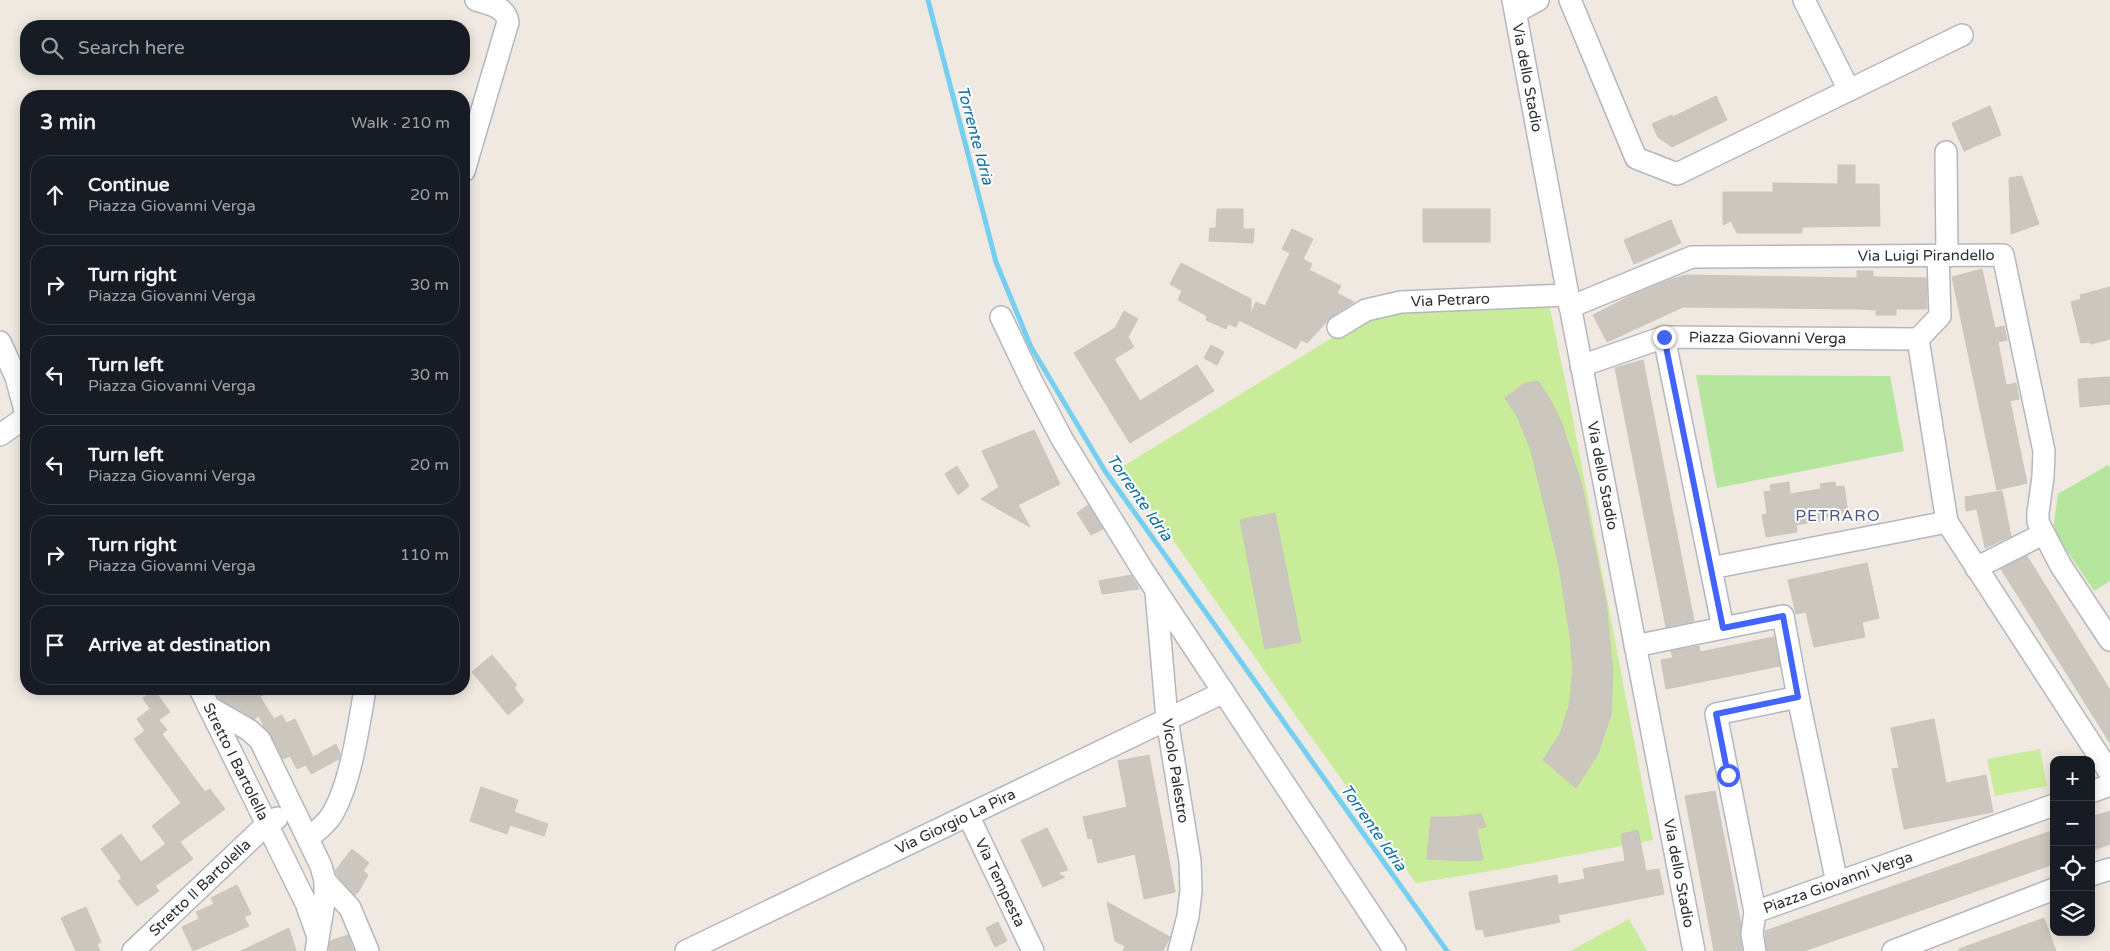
<!DOCTYPE html>
<meta charset="utf-8">
<style>
body{margin:0;font-family:"Varela Round",sans-serif;background:#242831;color:#f1f3f6}
.controls{position:absolute;right:15px;bottom:15px;display:grid;overflow:hidden;border-radius:10px;box-shadow:0 2px 12px #0003}
.controls button{width:45px;height:45px;display:grid;place-items:center;padding:0;border:0;border-bottom:1px solid #363941;background:#171b24;color:#f1f3f6;font:25px sans-serif}
.stop{position:absolute;width:15px;height:15px;margin:-11px;border:4px solid #4264fb;border-radius:50%;background:#fff}
.stop.end{background:#4264fb;border-color:#fff;box-shadow:0 1px 5px #0008}
.list{margin:0;padding:0;list-style:none}
h2{display:flex;justify-content:space-between;align-items:center;height:65px;margin:0;padding:0 20px;font-size:21px}
h2 small{font-size:16px;font-weight:400;color:#9ea1a6}
.list li{display:grid;grid-template-columns:32px 1fr auto;gap:15px;align-items:center;box-sizing:border-box;height:80px;margin:0 10px 10px;padding:0 10px;border:1px solid #363941;border-radius:20px}
.list b{display:block;font-size:19px;white-space:nowrap}
.list p{margin:0;font-size:16px;white-space:nowrap;color:#9ea1a6}
.list em{font-size:16px;font-style:normal;color:#9ea1a6}
.icon{flex:none;width:28px;height:28px;fill:none;stroke:currentColor;stroke-width:2;stroke-linecap:round;stroke-linejoin:round}
.map{position:relative;flex:none;width:2110px;height:951px;overflow:hidden}
.search{position:absolute;background:#171b24;box-shadow:0 2px 12px #0003;left:20px;top:20px;width:450px;height:55px;display:flex;align-items:center;gap:12px;box-sizing:border-box;padding:0 18px;border-radius:20px;color:#9ea1a6;font-size:19px}
.panel{position:absolute;background:#171b24;box-shadow:0 2px 12px #0003;left:20px;top:90px;width:450px;height:605px;border-radius:20px}
.map>svg:first-child{display:block}
</style>
<div class="map">
<svg width="2110" height="951" viewBox="0 0 2110 951">
<rect width="100%" height="100%" fill="#efe9e1"/>
<g fill="#b6e59e">
<path d="M1696 375 1890 376 1904 451 1717 488Z"/>
<path d="M2108 465 2110 468V581L2094 591 2053 530 2058 494Z"/>
</g>
<g fill="#c9ec9a">
<path d="M1549 304 1568 394 1653 840 1485 872 1416 883 1291 709 1122 467 1353 325 1400 310Z"/>
<path d="M2040 749 2047 786 1995 796 1987 759Z"/>
<path d="M1629 919 1647 951H1570Z"/>
</g>
<g fill="none" stroke-linecap="round" stroke-linejoin="round">
<path stroke="#75cff0" stroke-width="5" d="M928 0 996 262 1031 347 1105 471 1447 951"/>
</g>
<g fill="#cbc7bf" stroke="#cbc5ba">
<path d="M1716 96 1727 120 1672 147 1658 137 1652 124 1672 115 1673 117Z"/>
<path d="M1990 106 2001 135 1964 151 1952 123Z"/>
<path d="M1838 165H1855V184H1879L1880 226 1802 227V233H1737L1731 221 1723 225V192H1773V183L1838 184Z"/>
<path d="M2022 176 2039 224 2011 234 2009 178Z"/>
<path d="M1217 209H1243V229H1254L1253 243 1209 241 1210 228H1216Z"/>
<rect x="1423" y="209" width="67" height="33"/>
<path d="M1671 220 1681 243 1634 264 1624 240Z"/>
<path d="M1292 229 1313 239 1303 259 1312 264 1309 270 1341 286 1337 293 1354 302 1331 317 1307 343 1301 340 1296 349 1239 320 1236 327 1228 324 1226 329 1206 320 1207 316 1178 300 1182 291 1170 284 1181 263 1251 299V313L1256 302 1265 306 1290 253 1282 249Z"/>
<path d="M1982 269 1995 328 2004 326 2007 340 1998 342 2006 385 2016 383 2019 399 2010 401 2027 483 1997 490 1952 277Z"/>
<path d="M1857 271H1873V277L1926 278 1927 309H1896V315H1876V310L1861 309 1683 307 1607 342 1593 315 1634 294 1672 279 1686 275 1857 278Z"/>
<path d="M2110 287V339L2091 344 2090 342 2081 343 2071 302 2081 299 2080 295Z"/>
<path d="M1124 311 1138 319 1128 337 1134 347 1114 359 1140 401 1197 365 1214 391 1130 443 1074 353 1115 328Z"/>
<path d="M1211 345 1224 352 1217 365 1204 358Z"/>
<path d="M1643 360 1694 621 1666 627 1615 368Z"/>
<path d="M2110 377V404L2080 407 2078 379Z"/>
<path d="M1538 381 1550 399 1561 421 1582 485 1606 602 1613 673 1611 717 1610 718 1598 754 1576 788 1543 760 1560 734 1569 706 1573 671 1570 636 1559 566 1531 451 1518 418 1505 398 1525 383Z"/>
<path d="M1034 430 1060 484 1018 505 1030 527 981 499 999 487 982 451Z"/>
<path d="M957 466 969 486 958 495 945 474Z"/>
<path d="M1789 482 1790 494 1821 489 1820 484 1835 482 1836 487 1844 486 1848 513 1826 517V520L1796 525 1797 532 1766 537 1762 515 1767 514 1764 492 1771 491 1770 485Z"/>
<path d="M2002 491 2011 536 1985 548 1977 509 1966 511 1965 497Z"/>
<path d="M1088 505 1103 529 1091 535 1077 513Z"/>
<path d="M1275 513 1301 642 1265 649 1240 520Z"/>
<path d="M2027 556 2110 690V743L2001 569Z"/>
<path d="M1867 563 1879 618 1862 622 1865 637 1814 647 1806 612 1796 614 1788 580Z"/>
<path d="M1131 575 1139 589 1102 594 1099 581Z"/>
<path d="M1774 637 1780 666 1666 689 1661 660 1673 658 1671 651 1699 646 1700 652Z"/>
<path d="M492 655 517 685 514 688 524 701 508 715 472 672Z"/>
<path d="M214 689H271L260 697 274 719 282 715 286 723 295 719 313 757 336 744 340 753 339 759 311 774 306 765 297 769 290 756 283 759 271 735 264 727 259 716 255 719 223 701 218 697Z"/>
<path d="M154 690 170 712 159 720 167 730 162 734 205 792 210 789 225 809 180 842 193 859 155 886 159 891 137 906 118 881 122 878 101 849 121 834 141 862 166 844 152 826 181 803 134 739 145 731 137 719 150 709 143 698Z"/>
<path d="M1934 719 1946 783 1986 775 1993 812 1904 829 1892 769 1899 768 1891 728Z"/>
<path d="M1149 755 1175 892 1144 899 1135 854 1098 863 1092 838 1088 839 1083 817 1127 807 1118 761Z"/>
<path d="M481 787 518 800 514 812 548 824 544 836 510 825 507 834 470 821Z"/>
<path d="M1715 791 1741 924 1740 936 1742 951H1714L1685 796Z"/>
<path d="M2110 811V844L2091 851V817Z"/>
<path d="M1481 814 1486 827 1477 829 1483 860 1464 861 1427 859 1431 817H1453Z"/>
<path d="M1047 828 1068 870 1057 873 1065 877 1043 887 1021 840Z"/>
<path d="M1638 830 1646 871 1659 869 1664 894 1558 915 1560 922 1485 937 1483 929 1476 930 1469 892 1557 875 1558 884 1585 879 1583 869 1625 861 1621 834Z"/>
<path d="M2054 830V864L1804 951H1767L1765 931Z"/>
<path d="M352 849 369 863 363 871 368 875 359 891 355 895 339 878 335 871Z"/>
<path d="M237 885 251 914 244 917 249 926 193 951 182 927 199 919 196 912 214 904 211 898Z"/>
<path d="M1107 902 1170 937 1163 951H1123L1125 946 1115 941Z"/>
<path d="M86 907 101 942 97 944 100 951H76L61 918Z"/>
<path d="M2044 918 2056 951H1959V949Z"/>
<path d="M998 922 1007 941 995 947 986 928Z"/>
<path d="M289 928 296 951H241Z"/>
<path d="M348 935 354 951H329L330 941Z"/>
</g>
<g fill="none" stroke-linecap="round" stroke-linejoin="round">
<g stroke="#b4b7c1" stroke-width="24">
<g id="minor">
<path id="s1" d="M1513 0 1568 295 1694 951"/>
<path d="M1570 0 1636 158 1677 174 1962 35"/>
<path d="M1804 0 1849 90"/>
<path d="M1516 12 1538 0"/>
<path d="M1946 152 1947 256"/>
<path d="M464 171 508 22C505 6 489 4 476 0"/>
<path id="s2" d="M1570 307 1692 257 2003 255 2044 451 2043 477 2038 512V522L2061 566 2110 640"/>
<path d="M1001 317 1032 382 1062 439 1142 569 1395 951"/>
<path id="s3" d="M1338 327 1366 310 1401 302 1568 295"/>
<path d="M1918 339 1940 316 1938 256"/>
<path d="M0 342 16 377 26 414"/>
<path d="M1581 366 1664 337"/>
<path d="M0 435 26 417"/>
<path d="M1711 568 1947 522"/>
<path d="M1976 568 2043 534"/>
<path id="s4" d="M1156 592 1167 719 1190 861 1191 891 1188 916 1179 951"/>
<path d="M1635 646 1723 628"/>
<path id="s5" d="M200 689 306 903 317 934"/>
<path d="M1798 697 1837 883"/>
<path d="M209 707 249 730 260 740 321 866 325 881V896L316 951"/>
<path d="M2091 792 2110 785"/>
<path id="s6" d="M968 815 1033 951"/>
<path d="M309 837C316 832 323 826 329 819 350 790 359 724 365 689"/>
<path d="M2091 875 2110 869"/>
<path d="M325 881 350 908 368 951"/>
<path id="s7" d="M1755 912 2054 805"/>
<path id="s8" d="M133 951 267 824 277 818"/>
<path id="s9" d="M686 951 1224 692"/>
<path id="s10" d="M1755 951 1752 934 1755 912 1716 714 1798 697 1783 616 1723 628 1664 337 1918 339 1947 522 2110 773"/>
<path d="M1893 951 2054 889"/>
</g>
</g>
<use href="#minor" stroke="#fff" stroke-width="21"/>
</g>
<g fill="none" stroke-linecap="round" stroke-linejoin="round">
<path stroke="#4264fb" stroke-width="6" d="M1664 337 1723 628 1783 616 1798 697 1716 714 1728 775"/>
</g>
<g text-anchor="middle" stroke-width="4" stroke-linejoin="round" paint-order="stroke">
<g font-size="15" fill="#2e2e2e" stroke="#fff">
<text dy="5" stroke="none"><textPath href="#s1" startOffset="79">Via dello Stadio</textPath></text>
<text dy="5" stroke="none"><textPath href="#s2" startOffset="366">Via Luigi Pirandello</textPath></text>
<text dy="5" stroke="none"><textPath href="#s3" startOffset="118">Via Petraro</textPath></text>
<text dy="5" stroke="none"><textPath href="#s10" startOffset="869">Piazza Giovanni Verga</textPath></text>
<text dy="5" stroke="none"><textPath href="#s1" startOffset="484">Via dello Stadio</textPath></text>
<text dy="5" stroke="none"><textPath href="#s5" startOffset="81">Stretto I Bartolella</textPath></text>
<text dy="5" stroke="none"><textPath href="#s4" startOffset="180">Vicolo Palestro</textPath></text>
<text dy="5" stroke="none"><textPath href="#s9" startOffset="299">Via Giorgio La Pira</textPath></text>
<text dy="5" stroke="none"><textPath href="#s1" startOffset="889">Via dello Stadio</textPath></text>
<text dy="5" stroke="none"><textPath href="#s7" startOffset="88">Piazza Giovanni Verga</textPath></text>
<text dy="5" stroke="none"><textPath href="#s6" startOffset="75">Via Tempesta</textPath></text>
<text dy="5" stroke="none"><textPath href="#s8" startOffset="92">Stretto II Bartolella</textPath></text>
</g>
<g font-size="16" font-style="italic" fill="#0d6fa3" stroke="#fff">
<text transform="translate(976 135) rotate(75)" y="6">Torrente Idria</text>
<text transform="translate(1140 497) rotate(55)" y="6">Torrente Idria</text>
<text transform="translate(1374 827) rotate(55)" y="6">Torrente Idria</text>
</g>
<g font-size="16" letter-spacing="1" fill="#4d5680" stroke="#fff">
<text x="1838" y="521">PETRARO</text>
</g>
</g>
</svg>
<div class="controls">
<button>+</button>
<button>−</button>
<button><svg class="icon" aria-label="locate" viewBox="0 0 24 24"><circle cx="12" cy="12" r="6"/><path d="M12 2v4M12 18v4M2 12h4M18 12h4"/></svg></button>
<button><svg class="icon" aria-label="layers" viewBox="0 0 24 24"><path d="M12 4l9 5-9 5-9-5zM3 14l9 5 9-5"/></svg></button>
</div>
<div class="stop" style="left:1728px;top:775px"></div>
<div class="stop end" style="left:1664px;top:337px"></div>
<div class="search"><svg class="icon" aria-label="search" viewBox="0 0 24 24"><circle cx="10" cy="10" r="6"/><path d="M15 15l6 6"/></svg>Search here</div>
<section class="panel">
<h2>3 min<small>Walk · 210 m</small></h2>
<ul class="list">
<li><svg class="icon" aria-label="ahead" viewBox="0 0 24 24"><path d="M12 20V5M6 11l6-6 6 6"/></svg><div><b>Continue</b><p>Piazza Giovanni Verga</p></div><em>20 m</em></li>
<li><svg class="icon" aria-label="right" viewBox="0 0 24 24"><path d="M7 20v-9h11M14 6l5 5-5 5"/></svg><div><b>Turn right</b><p>Piazza Giovanni Verga</p></div><em>30 m</em></li>
<li><svg class="icon" aria-label="left" viewBox="0 0 24 24"><path d="M17 20v-9H6M10 6l-5 5 5 5"/></svg><div><b>Turn left</b><p>Piazza Giovanni Verga</p></div><em>30 m</em></li>
<li><svg class="icon" aria-label="left" viewBox="0 0 24 24"><path d="M17 20v-9H6M10 6l-5 5 5 5"/></svg><div><b>Turn left</b><p>Piazza Giovanni Verga</p></div><em>20 m</em></li>
<li><svg class="icon" aria-label="right" viewBox="0 0 24 24"><path d="M7 20v-9h11M14 6l5 5-5 5"/></svg><div><b>Turn right</b><p>Piazza Giovanni Verga</p></div><em>110 m</em></li>
<li><svg class="icon" aria-label="arrive" viewBox="0 0 24 24"><path d="M6 21V4h12l-3 4 3 4H6"/></svg><div><b>Arrive at destination</b></div></li>
</ul>
</section>
</div>
